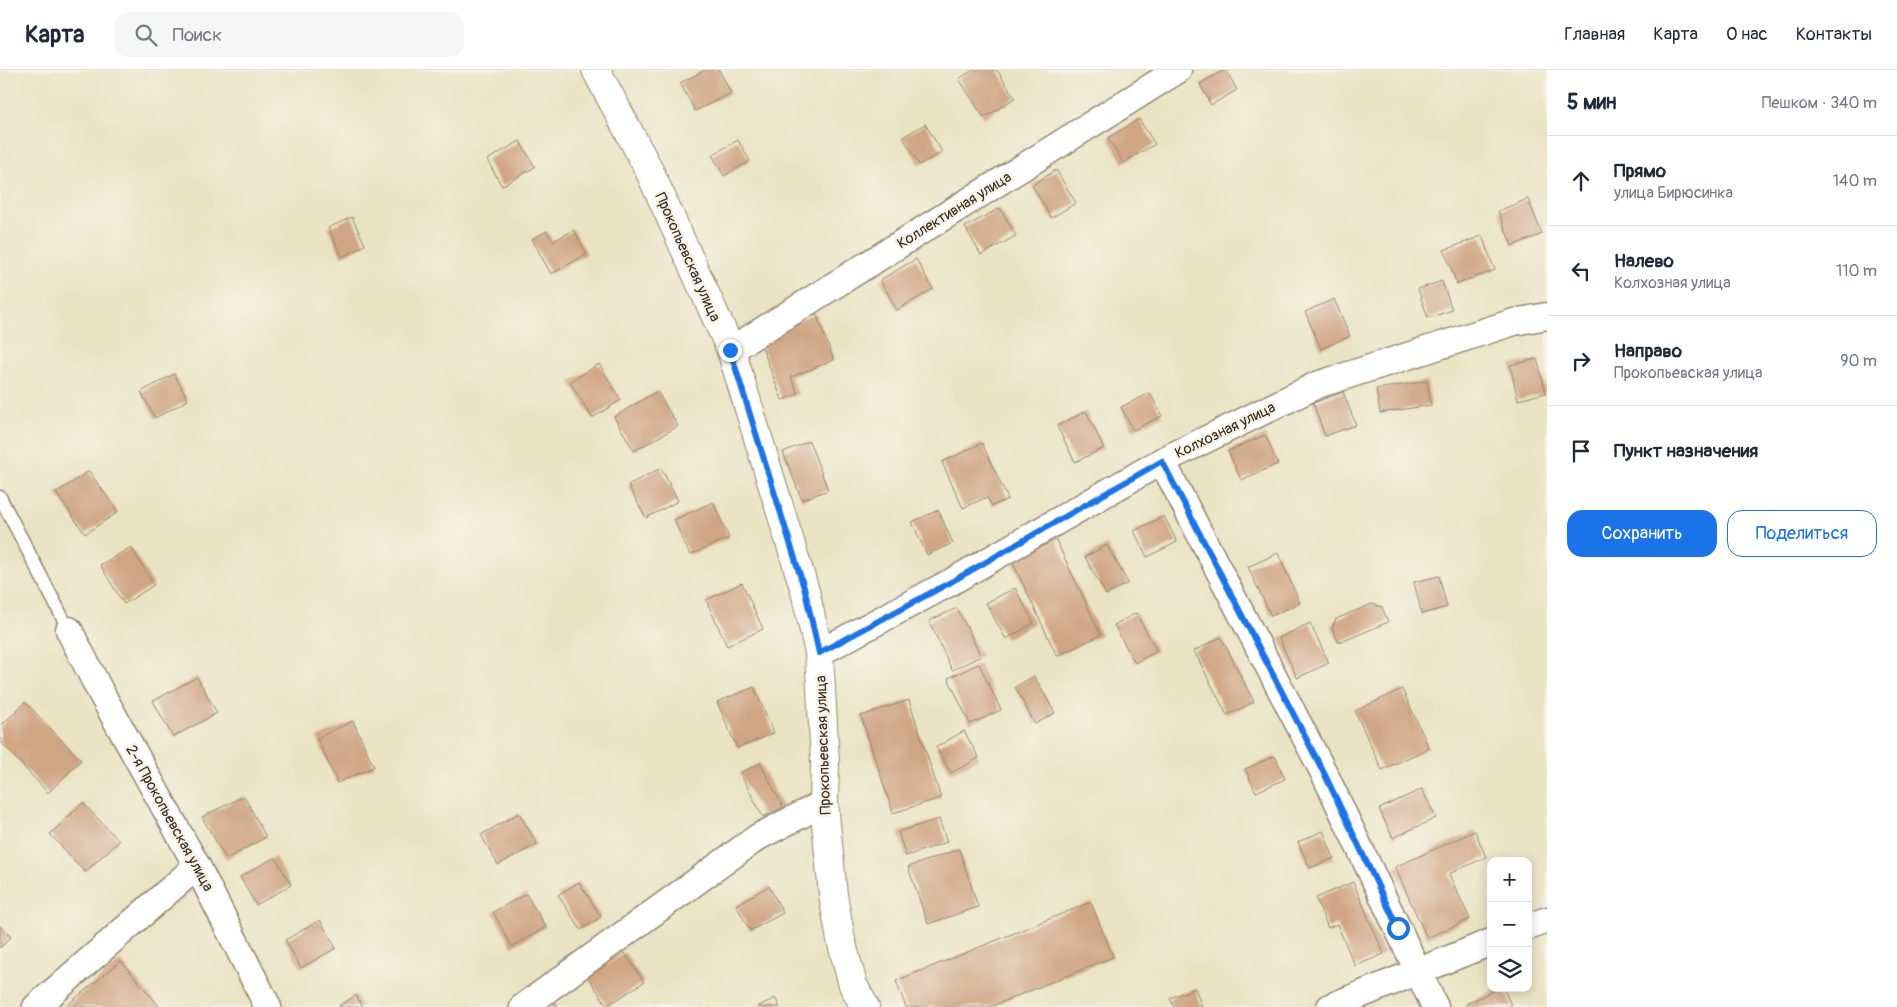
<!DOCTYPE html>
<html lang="ru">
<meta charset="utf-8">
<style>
body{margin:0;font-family:Pangolin,sans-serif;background:#f6f6f7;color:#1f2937}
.controls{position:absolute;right:15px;bottom:15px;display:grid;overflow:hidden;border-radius:10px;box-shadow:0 2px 12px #0003}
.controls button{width:45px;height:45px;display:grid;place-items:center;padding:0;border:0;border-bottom:1px solid #e0e1e3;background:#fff;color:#1f2937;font:25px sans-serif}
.stop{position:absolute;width:15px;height:15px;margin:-11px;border:4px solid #1a73e8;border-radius:50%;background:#fff}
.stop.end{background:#1a73e8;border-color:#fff;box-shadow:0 1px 5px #0008}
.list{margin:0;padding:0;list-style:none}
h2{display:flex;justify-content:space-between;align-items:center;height:65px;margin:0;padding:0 20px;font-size:21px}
h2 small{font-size:16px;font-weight:400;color:#747a83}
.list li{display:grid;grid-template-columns:32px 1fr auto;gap:15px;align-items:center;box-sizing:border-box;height:90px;padding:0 20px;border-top:1px solid #e0e1e3}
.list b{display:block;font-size:19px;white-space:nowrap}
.list p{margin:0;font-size:16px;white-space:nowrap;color:#747a83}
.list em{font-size:16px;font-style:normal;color:#747a83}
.actions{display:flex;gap:10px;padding:15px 20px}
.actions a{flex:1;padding:11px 0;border:1px solid #1a73e8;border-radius:15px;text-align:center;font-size:18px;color:#1a73e8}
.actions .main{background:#1a73e8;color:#fff}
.icon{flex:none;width:28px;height:28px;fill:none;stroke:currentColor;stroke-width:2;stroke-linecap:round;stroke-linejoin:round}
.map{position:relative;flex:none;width:1547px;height:937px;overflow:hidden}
header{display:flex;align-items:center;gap:30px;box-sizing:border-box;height:70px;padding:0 25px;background:#fff;border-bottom:1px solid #e0e1e3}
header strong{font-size:24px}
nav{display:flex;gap:28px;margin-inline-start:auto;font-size:18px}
.search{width:350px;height:45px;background:#f6f6f7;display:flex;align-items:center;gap:12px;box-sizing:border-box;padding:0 18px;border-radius:15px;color:#747a83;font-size:19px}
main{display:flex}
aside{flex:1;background:#fff}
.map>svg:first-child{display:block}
</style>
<header>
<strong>Карта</strong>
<div class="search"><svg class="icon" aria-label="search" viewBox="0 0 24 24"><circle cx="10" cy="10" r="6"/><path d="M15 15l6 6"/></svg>Поиск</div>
<nav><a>Главная</a><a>Карта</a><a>О нас</a><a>Контакты</a></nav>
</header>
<main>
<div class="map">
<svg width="1547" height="937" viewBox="0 0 1547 937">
<rect width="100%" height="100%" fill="#f7f3e8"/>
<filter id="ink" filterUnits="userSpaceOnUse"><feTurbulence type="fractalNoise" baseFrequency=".02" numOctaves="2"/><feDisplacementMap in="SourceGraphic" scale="10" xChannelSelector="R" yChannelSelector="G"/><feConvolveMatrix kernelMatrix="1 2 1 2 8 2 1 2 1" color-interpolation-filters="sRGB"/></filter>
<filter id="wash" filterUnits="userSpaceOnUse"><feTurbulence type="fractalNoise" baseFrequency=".0096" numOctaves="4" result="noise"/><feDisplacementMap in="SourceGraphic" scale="20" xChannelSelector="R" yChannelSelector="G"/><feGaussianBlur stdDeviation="1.12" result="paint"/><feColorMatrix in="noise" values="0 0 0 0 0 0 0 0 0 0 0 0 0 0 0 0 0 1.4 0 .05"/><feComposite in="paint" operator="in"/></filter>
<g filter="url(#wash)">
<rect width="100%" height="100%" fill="#eae3c3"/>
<g id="blocks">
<g fill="#d0a584">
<path d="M705 0H719L731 23 695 41 680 13Z"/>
<path d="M973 0H997L1015 28 984 48 959 9Z"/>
<path d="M1224 0H1226L1237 20 1211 35 1200 14Z"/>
<path d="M1139 49 1155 74 1123 93 1108 68Z"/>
<path d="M925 54 942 82 919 95 903 67Z"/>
<path d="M738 70 750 91 724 106 712 85Z"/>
<path d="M520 71 535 97 502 116 487 90Z"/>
<path d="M1056 100 1076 133 1051 148 1032 115Z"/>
<path d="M1528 129 1542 164 1512 176 1498 141Z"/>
<path d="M1000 138 1016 166 981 185 965 157Z"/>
<path d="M352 147 365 175 342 187 328 158Z"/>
<path d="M574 160 587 184 551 204 532 169 547 161 553 171Z"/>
<path d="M1482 166 1495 200 1457 214 1444 180Z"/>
<path d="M916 189 933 219 897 240 880 210Z"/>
<path d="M1442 211 1452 240 1428 248 1418 219Z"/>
<path d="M1334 229 1350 266 1321 279 1305 242Z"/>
<path d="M816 244 834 290 791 307 798 324 782 330 758 266Z"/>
<path d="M1537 289 1546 323 1518 330 1510 295Z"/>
<path d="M599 294 621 330 592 348 570 312Z"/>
<path d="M174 304 188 330 155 348 141 322Z"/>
<path d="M1427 311 1431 335 1380 343 1376 319Z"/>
<path d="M657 321 678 356 634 381 614 347Z"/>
<path d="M1343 322 1356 355 1325 366 1313 333Z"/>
<path d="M1150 323 1162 346 1133 360 1121 337Z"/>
<path d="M1086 341 1104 378 1075 392 1057 356Z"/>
<path d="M1265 365 1278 394 1241 410 1228 381Z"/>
<path d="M809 371 828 420 802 430 783 382Z"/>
<path d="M982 373 1008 429 992 436 987 427 963 438 942 392Z"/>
<path d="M661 398 678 431 646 448 628 415Z"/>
<path d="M89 401 118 442 85 464 56 423Z"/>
<path d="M713 432 729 468 690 485 674 450Z"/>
<path d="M938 440 953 473 927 485 912 452Z"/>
<path d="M1164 446 1177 472 1147 487 1134 461Z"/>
<path d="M1056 470 1101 565 1057 586 1012 491Z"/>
<path d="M1107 475 1128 513 1106 525 1085 487Z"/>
<path d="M131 477 154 515 124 534 100 495Z"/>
<path d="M1278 483 1300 533 1271 546 1248 497Z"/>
<path d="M1439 506 1447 537 1422 544 1414 512Z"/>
<path d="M742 513 763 559 727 576 706 530Z"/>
<path d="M1015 518 1034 553 1006 569 986 533Z"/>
<path d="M1372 534 1382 537 1388 552 1339 573 1332 558 1336 549Z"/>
<path d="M957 538 981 586 952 600 929 551Z"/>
<path d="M1136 543 1157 581 1135 593 1114 555Z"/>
<path d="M1310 553 1329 593 1297 608 1279 568Z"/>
<path d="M1221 567 1254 632 1227 645 1194 581Z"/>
<path d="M979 594 1001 640 970 654 948 608Z"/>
<path d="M1034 606 1055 643 1035 654 1015 617Z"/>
<path d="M197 607 217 643 173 667 153 631Z"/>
<path d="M754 617 774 663 737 678 717 632Z"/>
<path d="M1402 619 1429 678 1382 700 1355 641Z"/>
<path d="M909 630 941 728 893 743 861 646Z"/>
<path d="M25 632 81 690 48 723 0 671V657Z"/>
<path d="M353 651 374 697 337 713 317 668Z"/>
<path d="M964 661 979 688 951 703 936 677Z"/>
<path d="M1275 686 1285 709 1256 722 1245 699Z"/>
<path d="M760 693 783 737 763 747 740 703Z"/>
<path d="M1422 719 1436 748 1393 768 1379 739Z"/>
<path d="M244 726 266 767 226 789 202 747Z"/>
<path d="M83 733 119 771 85 802 50 764Z"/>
<path d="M519 743 537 774 498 795 481 765Z"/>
<path d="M939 749 947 772 906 786 898 762Z"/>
<path d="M1323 761 1334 788 1310 798 1298 772Z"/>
<path d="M1475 761 1486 787 1449 804 1470 849 1427 868 1395 797Z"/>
<path d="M959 779 978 837 928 854 908 797Z"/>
<path d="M275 787 291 815 256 835 240 807Z"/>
<path d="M579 812 601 847 581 860 558 825Z"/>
<path d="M1353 812 1384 884 1355 896 1337 854 1328 858 1316 828Z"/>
<path d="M769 816 783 843 750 861 736 835Z"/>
<path d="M526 824 546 857 512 877 493 842Z"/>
<path d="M1091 832 1113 887 990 937H906L896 911Z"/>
<path d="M320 850 336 878 301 898 285 870Z"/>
<path d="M0 856 11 867 0 878Z"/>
<path d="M625 883 644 912 607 936 588 907Z"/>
<path d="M121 891 160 937H65Z"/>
<path d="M1195 918 1202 937H1174L1170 928Z"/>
<path d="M1499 918H1503L1512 937H1468L1466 934Z"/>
<path d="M356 925 363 937H338Z"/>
<path d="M775 928 780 937H757Z"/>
<path d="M554 932 557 937H547Z"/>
</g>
</g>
</g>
<g filter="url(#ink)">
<use href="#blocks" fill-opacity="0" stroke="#928670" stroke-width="1"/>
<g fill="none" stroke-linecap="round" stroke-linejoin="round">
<g stroke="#928670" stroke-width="15">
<path id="lane" d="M0 427 69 560"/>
</g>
<g stroke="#928670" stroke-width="29">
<g id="street">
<path d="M731 280 1178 0"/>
<path d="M1162 391 1325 705 1435 937"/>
<path d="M69 560 100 621 197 796 268 937"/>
<path d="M819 583 951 512 1162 391 1317 315 1514 252 1547 246"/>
<path d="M1528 857 1547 850"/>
<path d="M36 937 197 796"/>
<path d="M523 937 758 767 824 733"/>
<path d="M1330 937 1491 872"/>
</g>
</g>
<g stroke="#928670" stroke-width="30">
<path id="secondary" d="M596 0 648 98 731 280 805 521 819 583 825 692 824 733 833 825 841 870 853 915 865 937"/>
</g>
<use href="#lane" stroke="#fff" stroke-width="12"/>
<use href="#street" stroke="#fff" stroke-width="26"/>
<use href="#secondary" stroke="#fff" stroke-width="28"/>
</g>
</g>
<g fill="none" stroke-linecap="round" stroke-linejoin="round" filter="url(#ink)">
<path stroke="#1a73e8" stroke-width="6" d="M730 280 805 521 819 583 951 512 1162 391 1325 705 1398 858"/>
</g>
<g text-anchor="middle" stroke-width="5" stroke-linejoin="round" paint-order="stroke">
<g font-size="15" fill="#3b2a1e" stroke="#f7f3e8">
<text transform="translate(954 140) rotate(-32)" y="5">Коллективная улица</text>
<text transform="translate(688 187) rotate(66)" y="5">Прокопьевская улица</text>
<text transform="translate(1225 360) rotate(-26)" y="5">Колхозная улица</text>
<text transform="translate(823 675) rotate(-92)" y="5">Прокопьевская улица</text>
<text transform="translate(170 748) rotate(61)" y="5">2-я Прокопьевская улица</text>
</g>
</g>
</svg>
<div class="controls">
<button>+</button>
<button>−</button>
<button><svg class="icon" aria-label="layers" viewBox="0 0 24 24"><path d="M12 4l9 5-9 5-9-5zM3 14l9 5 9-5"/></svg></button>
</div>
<div class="stop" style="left:1398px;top:858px"></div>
<div class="stop end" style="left:730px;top:280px"></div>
</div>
<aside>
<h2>5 мин<small>Пешком · 340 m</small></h2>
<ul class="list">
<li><svg class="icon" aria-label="ahead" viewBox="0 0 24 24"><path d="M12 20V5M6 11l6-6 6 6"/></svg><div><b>Прямо</b><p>улица Бирюсинка</p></div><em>140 m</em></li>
<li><svg class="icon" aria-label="left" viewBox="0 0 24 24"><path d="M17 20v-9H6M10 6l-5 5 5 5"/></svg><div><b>Налево</b><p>Колхозная улица</p></div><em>110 m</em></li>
<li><svg class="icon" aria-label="right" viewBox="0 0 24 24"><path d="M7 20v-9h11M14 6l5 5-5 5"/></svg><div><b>Направо</b><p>Прокопьевская улица</p></div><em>90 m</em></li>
<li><svg class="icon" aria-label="arrive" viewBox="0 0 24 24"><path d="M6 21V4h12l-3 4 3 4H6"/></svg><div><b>Пункт назначения</b></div></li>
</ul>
<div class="actions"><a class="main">Сохранить</a><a>Поделиться</a></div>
</aside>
</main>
